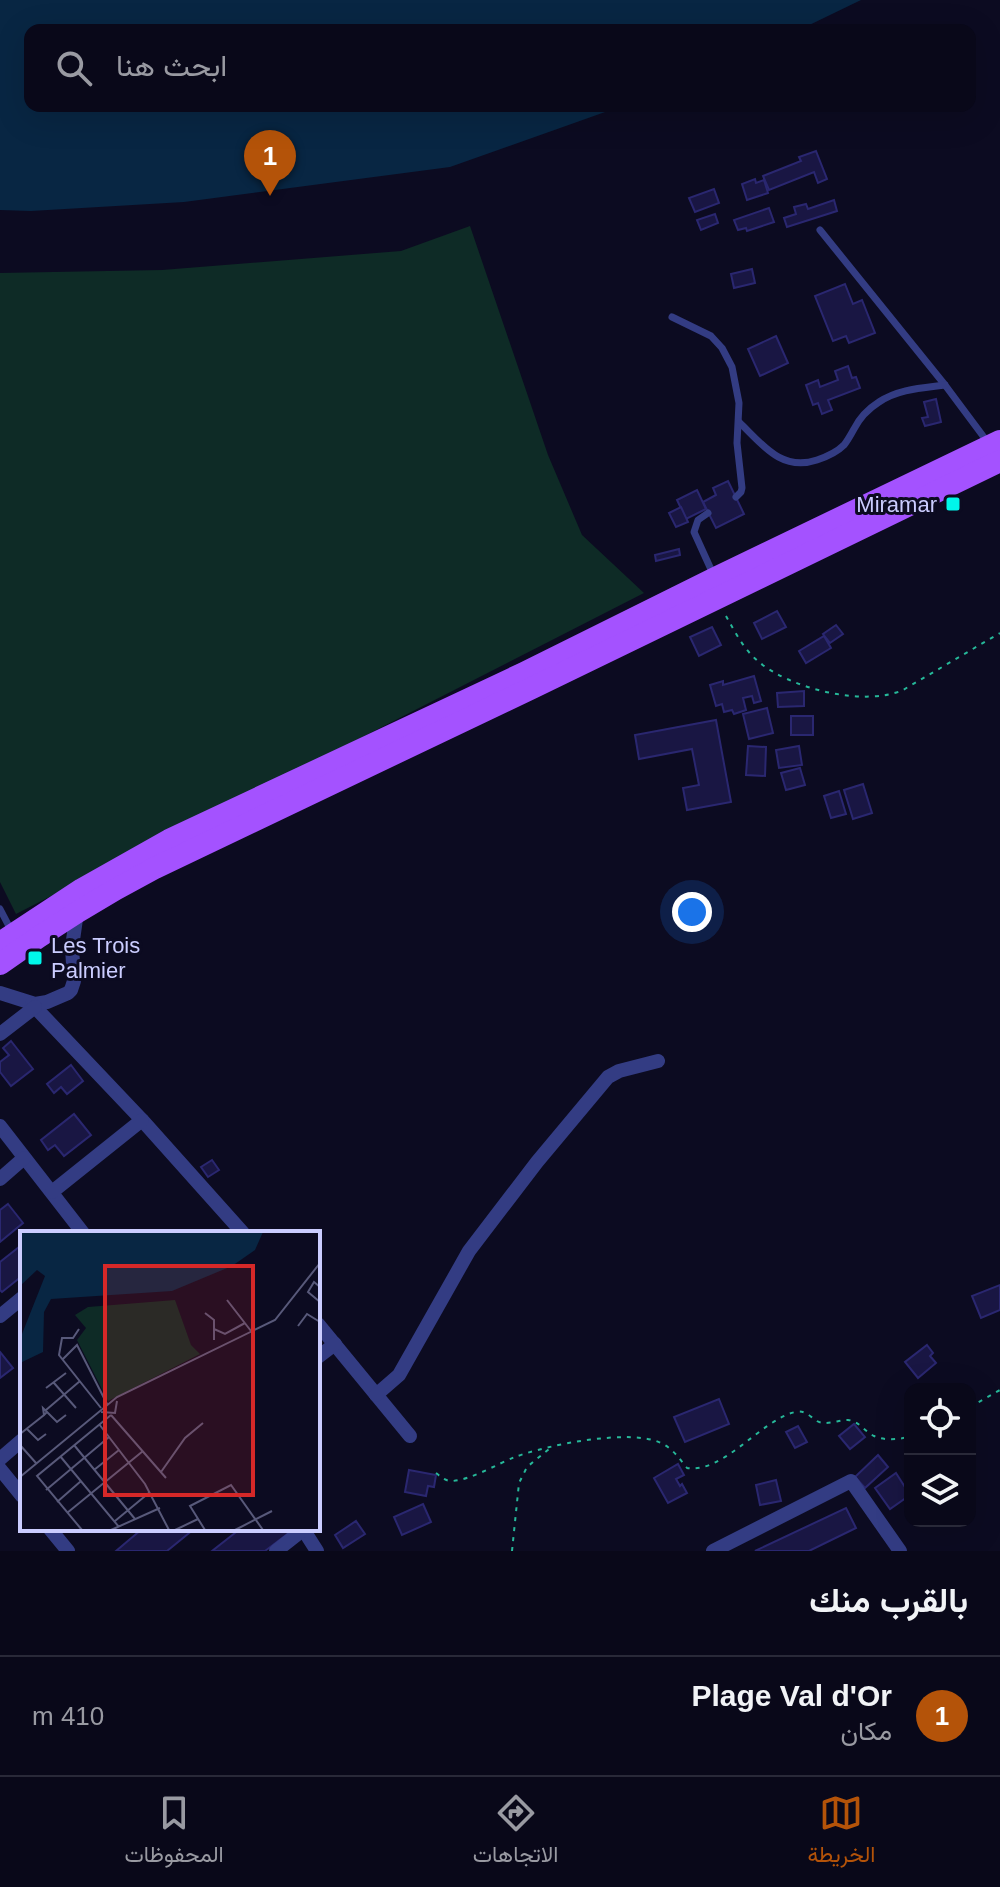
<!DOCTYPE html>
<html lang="ar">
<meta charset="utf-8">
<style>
body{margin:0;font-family:Helvetica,Vazirmatn,sans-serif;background:#171626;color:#f1f3f6;direction:rtl}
.controls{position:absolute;right:24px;bottom:24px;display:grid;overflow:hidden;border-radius:16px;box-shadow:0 8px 32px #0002}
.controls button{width:72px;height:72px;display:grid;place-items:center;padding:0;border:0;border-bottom:2px solid #292938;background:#090819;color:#f1f3f6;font:40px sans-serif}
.you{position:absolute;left:692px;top:912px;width:28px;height:28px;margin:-20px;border:6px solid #fff;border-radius:50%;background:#1a73e8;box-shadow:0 0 0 12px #1a73e833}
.badge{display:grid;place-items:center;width:52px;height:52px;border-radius:50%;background:#b45309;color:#fff;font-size:26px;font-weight:700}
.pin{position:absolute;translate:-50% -66px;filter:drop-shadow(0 2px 4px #0008)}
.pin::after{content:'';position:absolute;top:42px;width:28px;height:24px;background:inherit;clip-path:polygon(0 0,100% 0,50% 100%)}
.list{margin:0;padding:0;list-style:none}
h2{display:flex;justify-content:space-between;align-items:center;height:104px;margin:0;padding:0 32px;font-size:34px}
h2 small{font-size:26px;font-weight:400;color:#999aa2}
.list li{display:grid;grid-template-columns:52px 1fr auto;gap:24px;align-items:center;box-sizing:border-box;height:120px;padding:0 32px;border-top:2px solid #292938}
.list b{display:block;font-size:30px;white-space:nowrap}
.list p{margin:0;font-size:26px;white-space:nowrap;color:#999aa2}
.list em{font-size:26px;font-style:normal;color:#999aa2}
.icon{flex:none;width:44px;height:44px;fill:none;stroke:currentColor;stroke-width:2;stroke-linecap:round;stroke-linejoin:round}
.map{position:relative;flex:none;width:1000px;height:1551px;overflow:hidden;direction:ltr}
.search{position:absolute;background:#090819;box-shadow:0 8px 32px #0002;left:24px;right:24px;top:24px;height:88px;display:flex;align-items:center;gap:20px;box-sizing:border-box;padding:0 28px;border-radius:16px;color:#999aa2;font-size:30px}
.sheet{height:224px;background:#090819}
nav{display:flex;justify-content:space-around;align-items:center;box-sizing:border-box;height:112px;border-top:2px solid #292938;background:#090819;font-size:22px;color:#999aa2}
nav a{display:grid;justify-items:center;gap:4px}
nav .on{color:#b45309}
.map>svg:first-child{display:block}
</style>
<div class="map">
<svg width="1000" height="1551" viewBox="0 0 1000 1551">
<rect width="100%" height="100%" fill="#0c0b21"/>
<path fill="#0e2b26" d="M470 226 548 455 582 535 644 593 16 914 0 882V273L162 270 401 251Z"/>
<path fill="#082643" d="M0 0H861L799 30H30V106H622L450 167 184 202 31 211 0 210Z"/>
<g fill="#191643" stroke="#2a2770" stroke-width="2">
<path d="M816 151 827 179 818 183 814 172 769 190 763 176 801 161 799 157Z"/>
<path d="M755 179 756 183 764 180 768 193 747 200 742 184Z"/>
<path d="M714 189 719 203 695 212 689 198Z"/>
<path d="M834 200 837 211 787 227 784 218 796 214 794 207 806 204 808 209Z"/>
<path d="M769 208 774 222 747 231 746 228 738 230 734 220Z"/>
<path d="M715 214 718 223 701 230 697 220Z"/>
<path d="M752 269 755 283 734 288 731 274Z"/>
<path d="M845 284 853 304 862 300 875 333 849 343 846 336 833 341 815 296Z"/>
<path d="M776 336 788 363 760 376 748 349Z"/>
<path d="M848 366 852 378 856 377 860 388 828 400 832 410 822 414 818 403 813 405 806 385 818 380 820 387 838 380 835 371Z"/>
<path d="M936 399 941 422 925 426 922 418 928 417 924 402Z"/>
<path d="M728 481 744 514 716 528 703 502 716 495 713 488Z"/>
<path d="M697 490 706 509 686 519 677 500Z"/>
<path d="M681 507 688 522 676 527 669 513Z"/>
<path d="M679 549 680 555 656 561 655 555Z"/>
<path d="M777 611 786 627 762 639 754 623Z"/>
<path d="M836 625 843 634 830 643 823 634Z"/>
<path d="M712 627 721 645 699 656 690 637Z"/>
<path d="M824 636 831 648 806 663 799 651Z"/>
<path d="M754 676 761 701 754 703 752 696 743 698 746 710 734 714 732 710 724 712 722 704 716 706 710 685 723 681V685Z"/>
<path d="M804 691V706L778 707 777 693Z"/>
<path d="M767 708 773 733 749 739 743 714Z"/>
<rect x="791" y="716" width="22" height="19"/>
<path d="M716 720 731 802 687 810 683 788 699 785 692 749 639 759 635 735Z"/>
<path d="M748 746 766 747 765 776 746 775Z"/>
<path d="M799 746 802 765 779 768 776 750Z"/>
<path d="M800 768 805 785 786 790 781 773Z"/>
<path d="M863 784 872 813 853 819 844 790Z"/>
<path d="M839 791 846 814 831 818 824 796Z"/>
<path d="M11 1041 33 1069 11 1086 0 1072V1062L9 1055 3 1048Z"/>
<path d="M71 1065 83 1081 67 1094 61 1087 54 1093 47 1084Z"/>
<path d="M74 1114 91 1135 64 1156 55 1145 48 1150 41 1140Z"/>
<path d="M212 1160 219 1170 208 1177 201 1167Z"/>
<path d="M8 1204 23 1223 0 1242V1210Z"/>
<path d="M19 1247 22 1252V1276L2 1292 0 1290V1262Z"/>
<path d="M1000 1285V1310L981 1318 972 1296Z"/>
<path d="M927 1345 933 1353 930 1356 936 1363 918 1378 905 1362Z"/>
<path d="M0 1352 13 1368 0 1378Z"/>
<path d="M719 1399 729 1424 685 1442 674 1417Z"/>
<path d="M854 1424 865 1437 850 1449 839 1436Z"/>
<path d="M798 1426 807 1442 795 1448 786 1432Z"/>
<path d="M878 1455 888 1467 865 1488 855 1477Z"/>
<path d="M678 1464 684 1475 676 1479 680 1486 682 1484 687 1493 668 1503 654 1478Z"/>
<path d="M409 1470 436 1475 434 1487 428 1486 426 1496 405 1492Z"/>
<path d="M896 1473 910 1495 890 1509 875 1488Z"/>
<path d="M776 1480 781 1501 760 1505 756 1485Z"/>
<path d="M423 1504 431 1522 402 1535 394 1517Z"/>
<path d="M846 1508 856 1528 809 1551H755Z"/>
<path d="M356 1521 365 1534 343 1548 335 1535Z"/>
<path d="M142 1529H194L167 1551H116Z"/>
<path d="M240 1529H294L265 1551H212Z"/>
</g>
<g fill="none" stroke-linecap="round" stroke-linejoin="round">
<g stroke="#26b899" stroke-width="2" stroke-dasharray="4 6" stroke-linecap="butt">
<path d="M726 616C735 632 744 650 759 662 791 689 865 707 903 690L1000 633"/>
<path d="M970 1407 1000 1390"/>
<path d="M436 1473C441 1477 445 1481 452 1481 471 1480 497 1464 515 1457 547 1445 630 1428 661 1443 672 1448 679 1458 687 1468 723 1474 761 1420 795 1412 806 1410 809 1416 817 1421 826 1426 838 1420 848 1420 859 1421 864 1431 874 1436 884 1441 899 1439 910 1437"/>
<path d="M512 1551 519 1483 527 1467 549 1449"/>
</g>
<g stroke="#333c83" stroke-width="7">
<path d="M820 230 945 385 989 444"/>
<path d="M672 317 711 336 722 348 732 367 739 403 737 443 742 488 741 492 736 497"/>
<path d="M739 422C762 444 781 472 817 460 826 457 837 452 844 445 848 440 851 434 854 429 860 417 868 409 879 402 898 389 922 388 945 385"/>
<path d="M708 513 698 520 694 532 714 576"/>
<path d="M0 909 12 932"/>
</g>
<g stroke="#333c83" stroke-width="14">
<path d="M0 993 35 1004 47 1002 68 993 71 990 74 981 72 947 77 912"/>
<path d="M32 1004 142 1120 243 1233"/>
<path d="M0 1034 35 1007"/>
<path d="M0 1126 83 1233"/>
<path d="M0 1179 24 1158"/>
<path d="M52 1192 142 1120"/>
<path d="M0 1316 22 1298"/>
<path d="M318 1324 410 1436"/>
<path d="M318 1357 335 1344"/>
<path d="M376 1395 399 1375 469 1251 537 1162 608 1077 619 1071 658 1061"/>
<path d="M0 1459 22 1440"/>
<path d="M0 1469 22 1496"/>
<path d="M50 1529 68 1551"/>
<path d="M303 1529 317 1551"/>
<path d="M276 1551 304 1529"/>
<path d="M713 1551 851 1481 900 1551"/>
</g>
<g stroke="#a452ff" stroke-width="22">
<path d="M0 943 82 889 169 840 524 673 715 578 1000 441"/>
<path d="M0 964C50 928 101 896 155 868L532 688 1000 461"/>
</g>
</g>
<g fill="#00f6ea" stroke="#0c0b21" stroke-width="3">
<rect x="945" y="496" width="16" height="16" rx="4"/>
<rect x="27" y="950" width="16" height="16" rx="4"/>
</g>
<g text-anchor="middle" stroke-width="6" stroke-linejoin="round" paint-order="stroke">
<g font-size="22" fill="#cbcdff" stroke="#0c0b21" text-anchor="end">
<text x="937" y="512">Miramar</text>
<text x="51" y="953" text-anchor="start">Les Trois<tspan x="51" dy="25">Palmier</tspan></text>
</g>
</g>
<g transform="translate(20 1231)">
<rect width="300" height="300" fill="#0c0b21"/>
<path d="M155 69 171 114 180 123 88 170 57 109 66 97 55 84 68 76Z" fill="#0e2b26"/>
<path d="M0 1H243L235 19 212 35 152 60 31 68 24 81 23 121 0 132V108L25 45 17 39 0 55Z" fill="#082643"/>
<path fill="none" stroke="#58597a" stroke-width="2" d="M300 56 294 51 288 61 300 71M207 69 231 100M185 82 194 89V109M278 95 287 83 300 91M59 98 53 107H42L39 124 81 177M194 98 205 103 225 92M43 128 57 114 87 173M34 152 56 177M26 157 46 142M26 179 60 150M27 181 37 191 46 184M81 181 95 182 97 170M91 184 146 247M79 193 125 253 149 299M7 198 18 209 26 203M0 203 24 184 23 177 27 181 24 184M0 214 16 232M54 214 115 288M40 225 99 296M74 239 99 219M141 241 165 207 183 192M0 246 97 166 255 89 300 32M26 259 89 206M37 271 61 250M47 282 123 220M95 290 130 261M62 299 17 245 91 184M91 299 140 277M155 299 178 288M185 299 170 275 211 254 243 299M215 299 252 280"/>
<path fill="#d62828" fill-opacity="0.15" stroke="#d62828" stroke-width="4" d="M85 35H233V264H85Z"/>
<rect width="300" height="300" fill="none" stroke="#cbcdff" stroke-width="4"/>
</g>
</svg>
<div class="controls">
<button><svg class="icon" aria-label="locate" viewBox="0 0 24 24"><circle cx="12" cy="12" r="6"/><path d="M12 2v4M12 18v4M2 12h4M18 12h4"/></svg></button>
<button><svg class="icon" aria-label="layers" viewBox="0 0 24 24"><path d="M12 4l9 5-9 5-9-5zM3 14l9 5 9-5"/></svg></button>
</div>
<div class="you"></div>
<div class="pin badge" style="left:270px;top:196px">1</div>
<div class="search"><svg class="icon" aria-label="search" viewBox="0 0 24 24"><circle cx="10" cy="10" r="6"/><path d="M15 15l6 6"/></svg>ابحث هنا</div>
</div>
<section class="sheet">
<h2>بالقرب منك<small></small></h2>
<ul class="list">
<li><span class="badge">1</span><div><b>Plage Val d'Or</b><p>مكان</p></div><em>410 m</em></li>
</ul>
</section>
<nav>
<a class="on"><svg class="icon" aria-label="map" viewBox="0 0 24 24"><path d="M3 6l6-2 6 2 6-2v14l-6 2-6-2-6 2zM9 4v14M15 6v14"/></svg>الخريطة</a>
<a><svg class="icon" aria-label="directions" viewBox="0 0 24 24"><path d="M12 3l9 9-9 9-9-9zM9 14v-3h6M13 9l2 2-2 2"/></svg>الاتجاهات</a>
<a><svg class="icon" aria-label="saved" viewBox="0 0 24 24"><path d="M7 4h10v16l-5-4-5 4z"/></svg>المحفوظات</a>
</nav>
